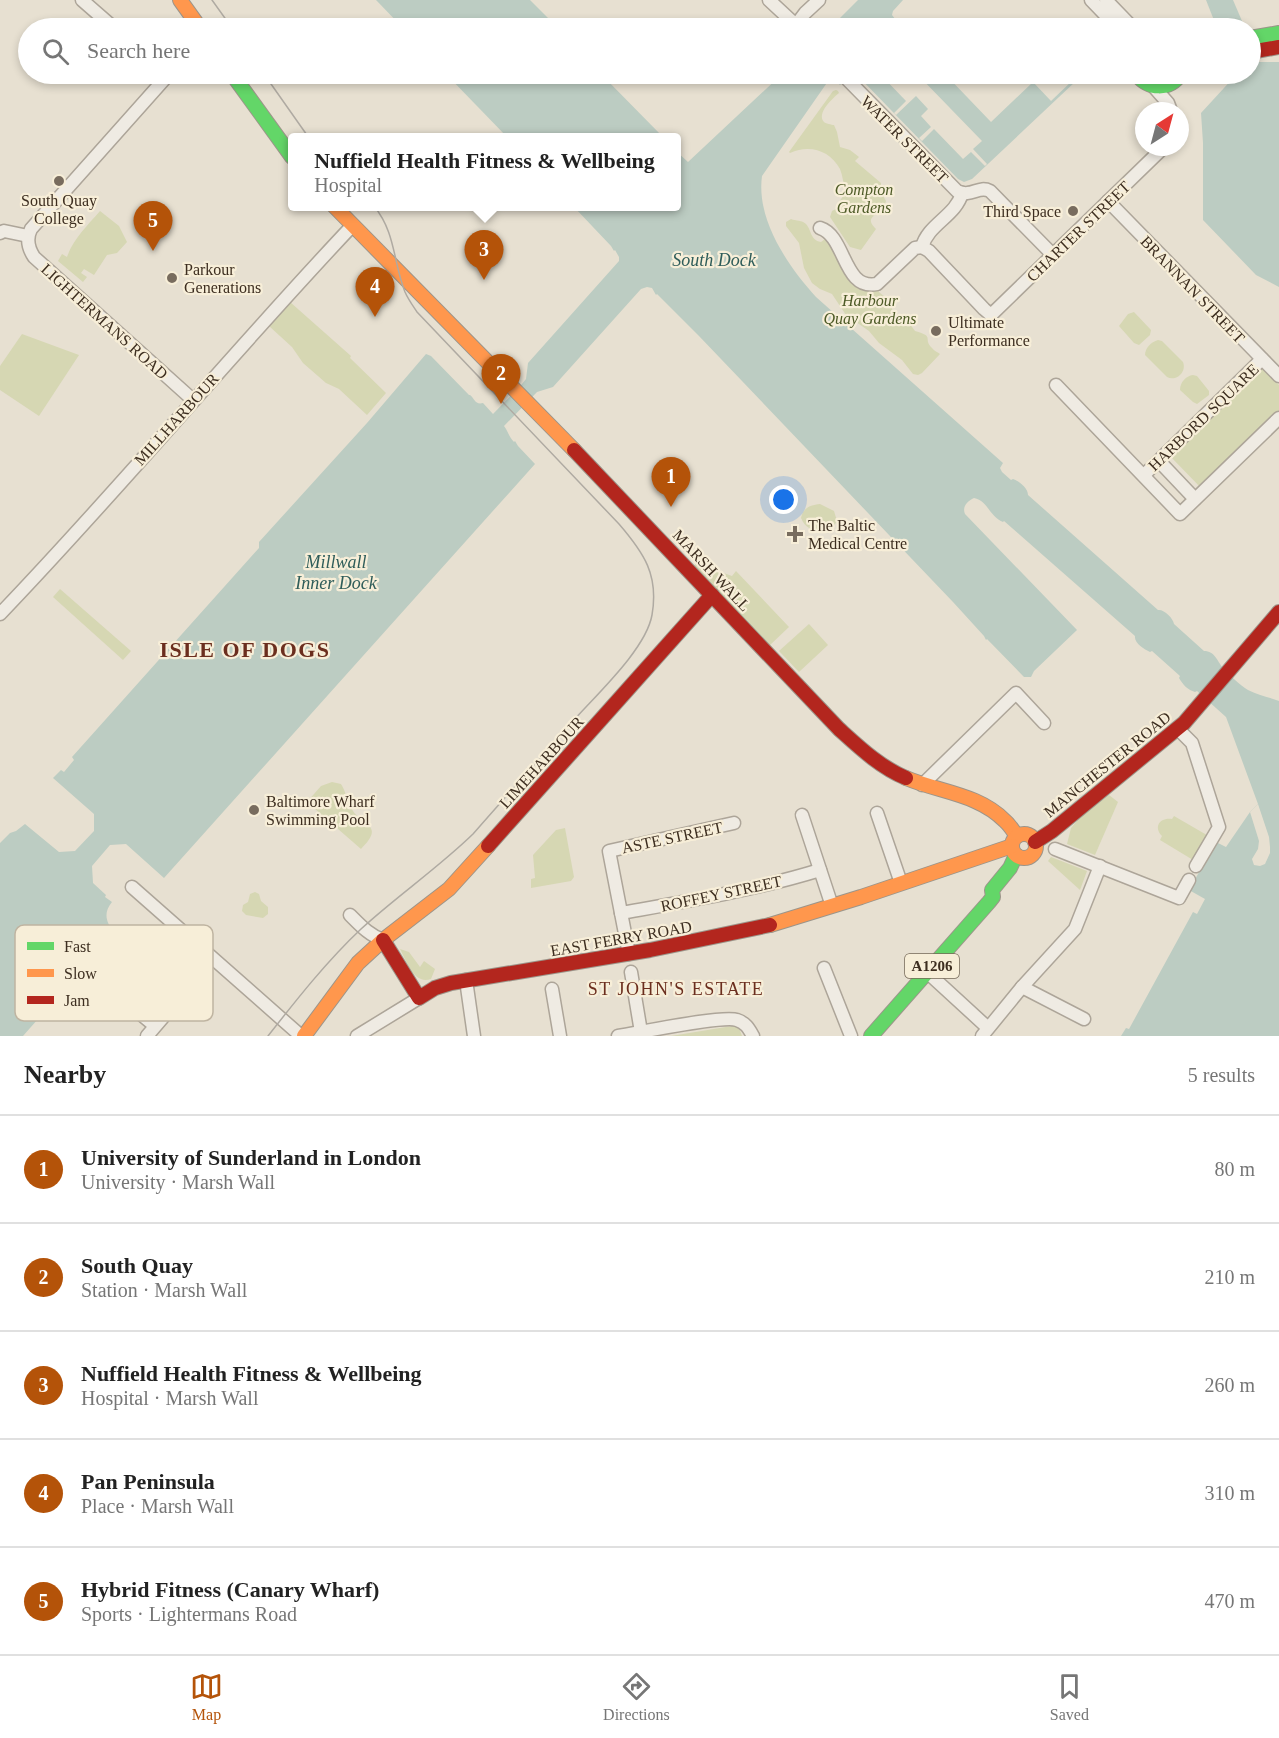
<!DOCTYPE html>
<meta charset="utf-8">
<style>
body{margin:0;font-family:Georgia,serif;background:#f6f6f6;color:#222}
.compass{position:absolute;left:1135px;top:102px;width:54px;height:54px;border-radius:50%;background:#fff;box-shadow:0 3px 9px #0003;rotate:36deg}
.you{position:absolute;left:784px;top:500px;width:21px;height:21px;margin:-15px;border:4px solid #fff;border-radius:50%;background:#1a73e8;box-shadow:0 0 0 9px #1a73e833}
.badge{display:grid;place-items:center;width:39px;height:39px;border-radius:50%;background:#b45309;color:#fff;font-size:20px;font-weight:700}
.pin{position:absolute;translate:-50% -50px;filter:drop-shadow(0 2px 3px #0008)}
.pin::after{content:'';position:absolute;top:32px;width:21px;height:18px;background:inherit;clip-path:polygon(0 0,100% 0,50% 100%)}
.popup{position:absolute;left:288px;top:133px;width:393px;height:78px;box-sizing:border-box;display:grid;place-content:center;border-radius:6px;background:#fff;filter:drop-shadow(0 2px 4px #0005);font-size:20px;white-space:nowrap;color:#767676}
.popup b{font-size:22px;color:#222}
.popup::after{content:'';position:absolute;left:50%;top:100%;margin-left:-12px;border:12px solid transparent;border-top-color:#fff}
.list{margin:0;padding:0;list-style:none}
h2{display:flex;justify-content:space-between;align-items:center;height:78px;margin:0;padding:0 24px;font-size:26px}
h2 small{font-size:20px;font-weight:400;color:#767676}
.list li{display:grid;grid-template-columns:39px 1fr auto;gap:18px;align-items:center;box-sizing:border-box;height:108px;padding:0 24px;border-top:2px solid #e0e0e0}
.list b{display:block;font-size:22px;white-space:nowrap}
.list p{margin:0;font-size:20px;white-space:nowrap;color:#767676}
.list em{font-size:20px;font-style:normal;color:#767676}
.icon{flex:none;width:33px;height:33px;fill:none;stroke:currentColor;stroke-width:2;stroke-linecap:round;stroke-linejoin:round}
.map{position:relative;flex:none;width:1279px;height:1036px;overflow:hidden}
.search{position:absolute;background:#fff;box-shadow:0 3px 9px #0003;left:18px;right:18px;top:18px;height:66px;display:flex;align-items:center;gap:15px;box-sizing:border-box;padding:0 21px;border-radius:33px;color:#767676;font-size:22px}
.sheet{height:618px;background:#fff}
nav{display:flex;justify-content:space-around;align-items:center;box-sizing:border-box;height:84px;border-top:2px solid #e0e0e0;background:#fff;font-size:16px;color:#767676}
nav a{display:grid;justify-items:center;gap:3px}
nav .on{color:#b45309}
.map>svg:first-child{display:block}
</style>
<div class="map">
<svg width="1279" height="1036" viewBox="0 0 1279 1036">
<rect width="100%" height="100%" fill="#e7e0d1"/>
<g fill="#d6d7b3">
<path d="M836 90 838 91 839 93C833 98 816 113 824 122 825 123 832 125 834 125L837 132 840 147 850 150 859 157 855 161 881 183V192L886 201 883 210C874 216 865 218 876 229L861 250 850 247 830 217 832 211 840 207 839 202 846 192C843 184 843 176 840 169 830 150 809 144 790 153L789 152 833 91Z"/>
<path d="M100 211 119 226 127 242 117 253 107 255 94 275 84 269 81 273 87 277 83 282 58 261 62 254 67 257C73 239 88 225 100 211Z"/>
<path d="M791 219C796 221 802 220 806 224 812 231 810 240 821 242L825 239 830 241 845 269 877 288 879 292 887 299 893 311 907 320 915 331C936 337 922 338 932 348 934 351 938 352 940 354L922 373 918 375 913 374 902 360 879 343 869 331 846 315 832 294 820 289 812 283 804 268 799 243 786 226V222Z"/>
<path d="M290 302 351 356 350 358 386 393 367 415 339 389 326 383 303 363 292 347 269 326Z"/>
<path d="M1134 312 1151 330 1150 335 1139 345 1134 343 1119 326 1128 314Z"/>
<path d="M22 334 79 355 39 416 0 390V366Z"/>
<path d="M1158 340 1162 341 1183 362C1187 372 1176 382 1167 377L1145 355C1145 348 1151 342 1158 340Z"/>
<path d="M1260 366 1279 385V414L1202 489 1169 455Z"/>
<path d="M1193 375 1197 376 1209 391V395L1197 404 1193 402 1180 390C1180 382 1186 376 1193 375Z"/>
<path d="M820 504 834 511 837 521C829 536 807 534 801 518 803 508 810 505 820 504Z"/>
<path d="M696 563 732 576 736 571 789 627 769 646 694 566Z"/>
<path d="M60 589 131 651 123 660 53 597Z"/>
<path d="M809 624 828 645 799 672 779 651Z"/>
<path d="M332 782 341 784C347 793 347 803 353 811 364 827 385 825 361 849L307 802 321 786Z"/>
<path d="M1109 795 1118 802 1095 855 1067 844 1071 828 1081 816Z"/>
<path d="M1174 816 1212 838 1198 863 1160 840 1162 836C1153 827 1160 817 1172 819Z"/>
<path d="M565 828 574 877 571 881 531 888V879L535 878 533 855 556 830Z"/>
<path d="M1051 857 1087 871 1080 890 1048 861Z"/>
<path d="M255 892 259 894 261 901 268 907V914L263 918 246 915 242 911 243 905 248 902 250 894Z"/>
<path d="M400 949 409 952 420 967 424 961 435 969 431 979C414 985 407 962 400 949Z"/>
<path d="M738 1025 742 1036H671Z"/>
</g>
<g fill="#bcccc2">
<path d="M376 0H530L558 28H403Z"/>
<path d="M858 0H903L893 11 892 15 902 28H830Z"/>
<path d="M1206 0H1233L1245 28H1217Z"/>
<path d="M1251 42 1259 62H1279V287L1256 275 1203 220V143L1201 113 1235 76V74H1250Z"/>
<path d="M446 74H601L663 137H507Z"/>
<path d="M782 74H852L840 85 831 77 762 176C756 220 788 266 816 297L1003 463 1000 468 1002 472 1011 480 1013 479C1019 481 1028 488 1028 495L1158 610C1164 609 1173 618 1174 624L1204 651C1215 651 1217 661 1223 668 1229 675 1240 685 1248 690 1257 695 1269 697 1279 701V1036H1121L1126 1028 1129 1029 1193 912 1197 914 1205 899 1189 890 1216 842 1226 847 1250 812 1258 804 1226 717 1197 691 1195 692C1188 690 1183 685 1179 678L1180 676 1152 651 1150 652C1144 649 1134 643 1135 636L1004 521 1003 522C989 516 988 501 974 498 967 501 962 507 965 514L1077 630 1034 671 1031 677H1024L987 639 986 640 984 636 953 602 699 336 657 294 656 295 652 288 647 287 641 289 553 387 537 392 504 426C508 431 509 437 514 442L515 441 518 446 535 464 164 878 126 844 110 845 92 866 93 883 106 895 105 897 112 902C103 913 106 922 114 933L23 1036H0V843L10 833 16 831 25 824 59 852 75 851 94 831V814L53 778 61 770 64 772 74 760 72 757 259 548V542L367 423 426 354 431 356 469 395H470C475 399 475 405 483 403L493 414 522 384 526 379 528 363 619 261V257L615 250 614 251 611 246 574 207 676 206V151L688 162Z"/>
<path d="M856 74H945L991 122 1033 82 1051 101 1074 79 1076 81 972 179 964 182 958 179Z"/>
</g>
<g fill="#e7e0d1">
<path d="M880 74H917L982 141 973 149 987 164 985 166 971 152 963 159 934 129 922 141 919 138 931 127 921 116 928 109 916 96 896 115 894 113 906 101Z"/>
<path d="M1258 804 1269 837 1270 847V853L1265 864 1260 866 1254 865 1252 859 1258 849 1259 841 1250 812Z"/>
</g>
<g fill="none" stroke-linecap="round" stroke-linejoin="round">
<g stroke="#ada599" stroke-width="15">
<g id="street">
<path d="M82 0 114 28"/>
<path d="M769 0 799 28"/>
<path d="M1091 0 1118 28"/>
<path d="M1106 0 1133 28"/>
<path d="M796 25 805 13 819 0"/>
<path d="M169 74 31 229C26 239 28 248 34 257L193 400"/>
<path d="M842 74 957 191C972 198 978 185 990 191L1053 255"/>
<path d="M1153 86 1168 103 1171 111"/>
<path d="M1108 201 1279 376"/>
<path d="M820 228C846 236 843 291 877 284L915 248 922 247"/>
<path d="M0 233 4 231 28 236"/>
<path d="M922 247 929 251 984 309 991 315 1164 147"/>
<path d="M922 247C928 224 956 216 962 193"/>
<path d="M1056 385 1180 514 1279 418"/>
<path d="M1159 461 1195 499"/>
<path d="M1144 475 1262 359"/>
<path d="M0 614C121 488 232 353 352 226"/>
<path d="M1178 729 1192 743 1219 827 1196 866"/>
<path d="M922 785 1016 693 1044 723"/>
<path d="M877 813 901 883"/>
<path d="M802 815 832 906"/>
<path d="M1055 849 1179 898 1189 880"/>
<path d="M132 887 301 1036"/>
<path d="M621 913C688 901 755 890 820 870"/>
<path d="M350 915C361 926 369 935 383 940"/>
<path d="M629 954 609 851 734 823"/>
<path d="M824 968 851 1036"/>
<path d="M631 972 641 1032"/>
<path d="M927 972 988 1028"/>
<path d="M466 980 474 1036"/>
<path d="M1022 987 1084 1019"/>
<path d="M552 989 560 1036"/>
<path d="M147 1036 195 980 171 960 131 1006 155 1026"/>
<path d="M357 1036 419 998"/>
<path d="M618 1036C638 1033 723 1015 737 1020 746 1023 749 1029 753 1036"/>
<path d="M982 1036 1022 987 1075 929 1100 866"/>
</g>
</g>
<g stroke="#9c958a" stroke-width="16">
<g id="fast">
<path d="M1250 38 1279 33"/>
<path d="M232 74 292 157"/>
<path d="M1136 74C1149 90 1169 91 1181 74"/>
<path d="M871 1036 989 902 993 897 992 890 1010 868 1016 855"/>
</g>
</g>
<g stroke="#9c958a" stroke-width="16">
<g id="slow">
<path d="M180 0 200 28"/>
<path d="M334 206 574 450"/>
<path d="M906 778C939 792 979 794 1005 821 1010 825 1013 831 1017 836"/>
<circle cx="1024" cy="846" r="12"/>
<path d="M770 925 861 897 1012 846"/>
<path d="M304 1036 358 963 383 940 449 889 488 846"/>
</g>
</g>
<g stroke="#9c958a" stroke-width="16">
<g id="jam">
<path d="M1250 52 1279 47"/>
<path d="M574 450 839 729C860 748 880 767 906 778"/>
<path d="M1035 842 1052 831 1184 723 1279 612"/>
<path d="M488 846 712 595"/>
<path d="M383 940 419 998 435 988 451 983 650 950 770 925"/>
</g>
</g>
<use href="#street" stroke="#efebe3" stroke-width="12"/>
<use href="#fast" stroke="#63d668" stroke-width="14"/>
<use href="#slow" stroke="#ff974d" stroke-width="14"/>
<use href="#jam" stroke="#b3261e" stroke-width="14"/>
<g stroke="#afaaa2" stroke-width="1.5">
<path d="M212 0 232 28"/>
<path d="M264 74 309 138"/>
<path d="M268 1036C297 999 327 961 361 929 397 896 438 868 473 834 506 796 540 759 573 721 597 694 646 649 652 615 659 575 644 553 619 524L417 312C413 306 408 299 405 292 393 262 396 233 374 206"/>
</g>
</g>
<g fill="#786c5e" stroke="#f7eed8" stroke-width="2">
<circle cx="59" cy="181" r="6"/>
<circle cx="1073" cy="211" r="6"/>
<circle cx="172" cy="278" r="6"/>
<circle cx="936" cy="331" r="6"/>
<path d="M792 525h6v6h6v6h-6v6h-6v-6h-6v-6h6z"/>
<circle cx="254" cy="810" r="6"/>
</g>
<g text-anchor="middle" stroke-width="4.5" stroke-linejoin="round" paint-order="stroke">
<rect fill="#f7eed8" stroke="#756857" stroke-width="1.5" x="905" y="954" width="54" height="24" rx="4.5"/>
<g font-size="15" font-weight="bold" fill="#3d2e20">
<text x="932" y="971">A1206</text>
</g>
<g font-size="16" fill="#3d2e20" stroke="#f7eed8">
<text transform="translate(905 139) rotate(45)" y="6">WATER STREET</text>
<text transform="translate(1078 231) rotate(-44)" y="6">CHARTER STREET</text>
<text transform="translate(1193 289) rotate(46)" y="6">BRANNAN STREET</text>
<text transform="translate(105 321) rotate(42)" y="6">LIGHTERMANS ROAD</text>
<text transform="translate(1203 417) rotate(-44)" y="6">HARBORD SQUARE</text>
<text transform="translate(176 419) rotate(-48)" y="6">MILLHARBOUR</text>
<text transform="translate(712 570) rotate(47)" y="6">MARSH WALL</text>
<text transform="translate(541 762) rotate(-48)" y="6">LIMEHARBOUR</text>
<text transform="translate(1107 764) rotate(-39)" y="6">MANCHESTER ROAD</text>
<text transform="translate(672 837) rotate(-12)" y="6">ASTE STREET</text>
<text transform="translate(721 893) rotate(-12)" y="6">ROFFEY STREET</text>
<text transform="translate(621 938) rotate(-10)" y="6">EAST FERRY ROAD</text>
</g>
<g font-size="16" font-style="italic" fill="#4d5a26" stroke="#f7eed8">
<text x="864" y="195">Compton<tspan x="864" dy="18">Gardens</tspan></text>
<text x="870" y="306">Harbour<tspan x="870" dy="18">Quay Gardens</tspan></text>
</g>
<g font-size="16" fill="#3d2e20" stroke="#f7eed8" text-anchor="start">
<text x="59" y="206" text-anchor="middle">South Quay<tspan x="59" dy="18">College</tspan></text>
<text x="1061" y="217" text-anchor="end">Third Space</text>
<text x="184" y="275">Parkour<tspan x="184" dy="18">Generations</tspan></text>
<text x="948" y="328">Ultimate<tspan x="948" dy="18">Performance</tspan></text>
<text x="808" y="531">The Baltic<tspan x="808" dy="18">Medical Centre</tspan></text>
<text x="266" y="807">Baltimore Wharf<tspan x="266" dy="18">Swimming Pool</tspan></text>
</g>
<g font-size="18" font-style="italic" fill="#2f5d5a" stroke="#f7eed8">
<text x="714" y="266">South Dock</text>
<text x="336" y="568">Millwall<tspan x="336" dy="21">Inner Dock</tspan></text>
</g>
<g font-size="18" letter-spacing="1.5" fill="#6b2e1e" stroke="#f7eed8">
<text x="676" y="995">ST JOHN'S ESTATE</text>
</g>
<g font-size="22" font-weight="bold" letter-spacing="1.5" fill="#6b2e1e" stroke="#f7eed8">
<text x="245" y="657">ISLE OF DOGS</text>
</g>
</g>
<rect x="15" y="925" width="198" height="96" rx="9" fill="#f7eed8" stroke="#bfb4a1" stroke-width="1.5"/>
<rect x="27" y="942" width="27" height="8" fill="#63d668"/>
<rect x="27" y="969" width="27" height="8" fill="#ff974d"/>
<rect x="27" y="996" width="27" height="8" fill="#b3261e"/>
<g font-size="16" fill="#3d2e20">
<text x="64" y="952">Fast</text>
<text x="64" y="979">Slow</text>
<text x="64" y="1006">Jam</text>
</g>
</svg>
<svg class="compass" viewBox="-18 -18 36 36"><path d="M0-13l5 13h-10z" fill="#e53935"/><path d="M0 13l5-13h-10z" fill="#767676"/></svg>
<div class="you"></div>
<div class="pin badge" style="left:671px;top:507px">1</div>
<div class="pin badge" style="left:501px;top:404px">2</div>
<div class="pin badge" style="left:484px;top:280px">3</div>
<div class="popup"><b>Nuffield Health Fitness &amp; Wellbeing</b>Hospital</div>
<div class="pin badge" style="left:375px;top:317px">4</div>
<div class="pin badge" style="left:153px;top:251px">5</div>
<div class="search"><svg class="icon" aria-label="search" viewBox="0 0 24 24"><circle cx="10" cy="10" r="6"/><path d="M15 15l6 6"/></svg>Search here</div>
</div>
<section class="sheet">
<h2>Nearby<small>5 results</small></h2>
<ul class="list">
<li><span class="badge">1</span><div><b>University of Sunderland in London</b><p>University · Marsh Wall</p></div><em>80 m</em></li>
<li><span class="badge">2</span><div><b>South Quay</b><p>Station · Marsh Wall</p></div><em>210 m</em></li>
<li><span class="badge">3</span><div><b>Nuffield Health Fitness &amp; Wellbeing</b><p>Hospital · Marsh Wall</p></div><em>260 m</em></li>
<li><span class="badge">4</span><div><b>Pan Peninsula</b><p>Place · Marsh Wall</p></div><em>310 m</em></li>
<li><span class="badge">5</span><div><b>Hybrid Fitness (Canary Wharf)</b><p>Sports · Lightermans Road</p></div><em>470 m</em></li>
</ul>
</section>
<nav>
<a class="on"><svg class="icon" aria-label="map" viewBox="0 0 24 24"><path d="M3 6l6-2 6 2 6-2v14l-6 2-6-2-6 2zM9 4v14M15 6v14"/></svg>Map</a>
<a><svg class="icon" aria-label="directions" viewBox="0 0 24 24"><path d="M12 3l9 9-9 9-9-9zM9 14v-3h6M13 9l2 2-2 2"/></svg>Directions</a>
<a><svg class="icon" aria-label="saved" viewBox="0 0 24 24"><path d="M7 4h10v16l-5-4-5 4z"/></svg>Saved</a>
</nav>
